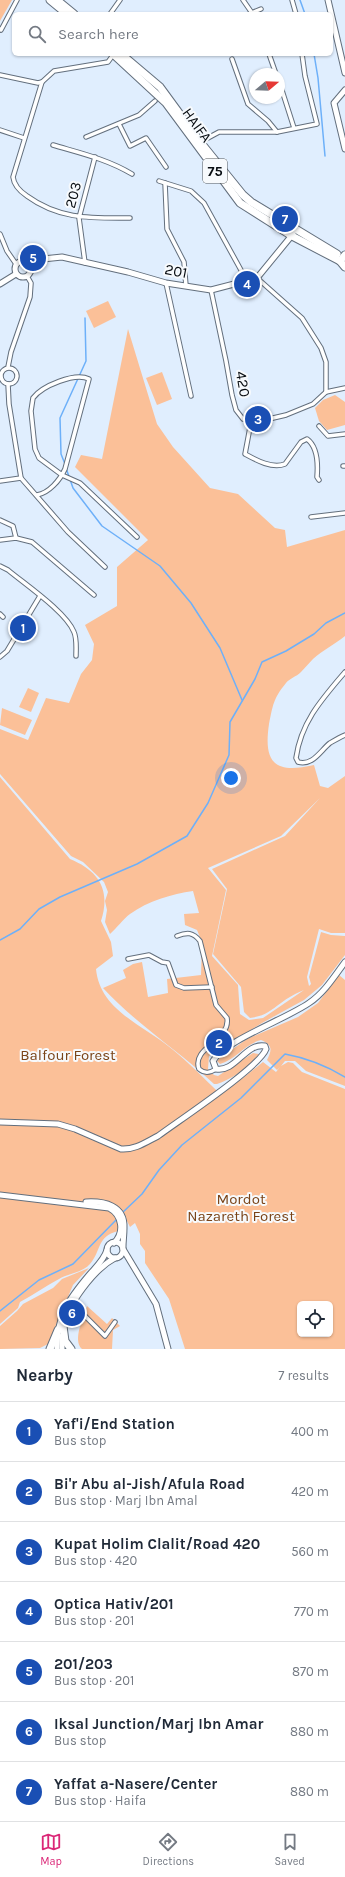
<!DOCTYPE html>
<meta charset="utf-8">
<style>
body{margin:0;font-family:Karla,sans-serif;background:#f6f6f7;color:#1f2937}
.controls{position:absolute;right:12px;bottom:12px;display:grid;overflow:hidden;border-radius:6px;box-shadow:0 1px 3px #0004}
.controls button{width:36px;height:36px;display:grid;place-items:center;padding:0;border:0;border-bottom:1px solid #e0e1e3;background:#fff;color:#1f2937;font:20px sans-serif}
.compass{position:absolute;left:249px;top:68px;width:36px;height:36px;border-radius:50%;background:#fff;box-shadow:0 1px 3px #0004;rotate:71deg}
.you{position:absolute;left:231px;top:778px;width:14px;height:14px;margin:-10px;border:3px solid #fff;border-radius:50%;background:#1a73e8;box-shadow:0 0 0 6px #1a73e833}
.badge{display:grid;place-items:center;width:26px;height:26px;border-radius:50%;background:#db2777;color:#fff;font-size:13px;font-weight:700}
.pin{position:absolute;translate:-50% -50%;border:2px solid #fff;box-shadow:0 1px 4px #0006}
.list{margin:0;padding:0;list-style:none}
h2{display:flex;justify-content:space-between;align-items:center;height:52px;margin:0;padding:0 16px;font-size:17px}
h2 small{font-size:13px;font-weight:400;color:#747a83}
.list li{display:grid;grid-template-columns:26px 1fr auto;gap:12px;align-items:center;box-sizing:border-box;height:60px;padding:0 16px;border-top:1px solid #e0e1e3}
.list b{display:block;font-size:15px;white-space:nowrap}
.list p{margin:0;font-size:13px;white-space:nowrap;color:#747a83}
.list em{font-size:13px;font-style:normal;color:#747a83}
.icon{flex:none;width:22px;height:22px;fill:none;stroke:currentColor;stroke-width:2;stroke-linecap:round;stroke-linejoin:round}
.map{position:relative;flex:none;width:345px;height:1349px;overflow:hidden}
.search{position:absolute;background:#fff;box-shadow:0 1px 3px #0004;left:12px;right:12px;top:12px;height:44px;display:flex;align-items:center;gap:10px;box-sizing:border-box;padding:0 14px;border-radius:6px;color:#747a83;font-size:15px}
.sheet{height:472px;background:#fff}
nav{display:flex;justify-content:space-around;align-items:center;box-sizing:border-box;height:56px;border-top:1px solid #e0e1e3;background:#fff;font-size:11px;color:#747a83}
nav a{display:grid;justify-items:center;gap:2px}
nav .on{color:#db2777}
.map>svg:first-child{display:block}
</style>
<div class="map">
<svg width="345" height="1349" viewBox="0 0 345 1349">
<rect width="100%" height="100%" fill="#e0eefe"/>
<g fill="#fbc098" fill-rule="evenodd">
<path d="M0 0H12L0 21Z"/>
<path d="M108 301 116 317 94 328 86 311Z"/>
<path d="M128 329 157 424 173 447 210 488 238 494 275 528 285 530 287 547 345 530V636C335 644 323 650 313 659 309 663 305 668 301 672 296 677 290 678 286 683 273 699 273 705 269 724 263 764 276 774 314 765L320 786 328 788 345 776V933H331L319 929 307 977 309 986 311 984 309 977 321 932 331 935 345 936V955L322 985 304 1000 262 1023 209 1056 208 1069 214 1075 218 1076 253 1053 259 1054C251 1067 231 1079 217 1084H214C179 1051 135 1023 103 988L126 978 123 970 133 964 142 962 148 997 168 993 167 979 201 975 202 942 197 930 185 925 184 914 199 913 193 891C172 894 148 901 130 914 123 919 117 928 110 934L105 922 107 910 105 901 108 892 104 882 83 862 71 856 0 774V729L28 740 46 698 69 703 81 674 92 660 94 644 85 625 117 606V567L148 540 75 467 81 455 102 459ZM320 798 285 836 212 869 227 889 213 954 241 987 244 1012 250 1018C265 1016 270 1011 281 1003 287 998 297 993 304 990L263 1018 249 1020 240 1014 238 985 212 956 226 890 208 868 281 836Z"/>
<path d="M162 372 172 399 157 405 146 378Z"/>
<path d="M335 395 345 402V425L327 430 319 421 315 408 323 400Z"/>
<path d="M28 688 39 693 31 712 19 707Z"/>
<path d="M2 708 32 720 25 735 0 725Z"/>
<path d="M0 777 70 859C99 871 111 890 101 921L111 942 113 956 96 969C100 1011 144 1025 172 1049 188 1062 204 1078 219 1093L243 1078 263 1062 276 1072 280 1067 277 1070 267 1060C272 1050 273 1045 261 1040 245 1044 235 1060 220 1064L217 1061 220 1058 247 1039 298 1017 318 1003 339 975 345 980V1086L306 1071 295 1061H285L281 1066 288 1062 293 1063 302 1072 345 1089V1349H185L169 1299 145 1263V1251L140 1244V1234L135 1223 130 1227 125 1217 119 1213 118 1231C96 1237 102 1250 90 1264 82 1273 69 1273 59 1279 46 1286 33 1295 20 1302L18 1308 0 1324V1199H2H0ZM300 1304H330V1334H300Z"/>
<path d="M89 1268 73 1285 48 1344 40 1348 0 1349V1326L17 1311 23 1304 53 1288 62 1279Z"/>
<path d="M87 1306 107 1324 112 1318 120 1326 113 1330 112 1349H82C72 1340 84 1317 87 1306Z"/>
</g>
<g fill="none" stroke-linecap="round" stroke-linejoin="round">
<g stroke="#6db0f9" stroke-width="1.5">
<path d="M300 0 305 14"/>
<path d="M314 54 318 78 325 156"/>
<path d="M65 464 61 454 60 418 86 361 85 318"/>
<path d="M66 468 73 488 102 526 160 566 191 603 220 648 242 700"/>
<path d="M0 940 20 929 39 909 60 897 137 864 187 836 208 803 229 755 230 722 255 679 262 662 286 651 314 634 326 623 345 613"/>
<path d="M122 1213 142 1194 159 1170 182 1145 241 1098 285 1054C307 1058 325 1065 345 1077"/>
<path d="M0 1311 39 1280 73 1264 117 1219"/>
</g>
<g stroke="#636f7d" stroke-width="5.5">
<g id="street">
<path d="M243 0 252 13"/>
<path d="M292 0 296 14"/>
<path d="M110 14 120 0"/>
<path d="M249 14 261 9"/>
<path d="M0 29 1 30 17 0"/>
<path d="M269 54 276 74"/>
<path d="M232 59 248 104 268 121 277 132"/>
<path d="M0 75 38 83 42 82 54 71 108 62 113 55"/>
<path d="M279 81 294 128"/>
<path d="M42 82 13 177C14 186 21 192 27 196 60 220 92 218 130 218"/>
<path d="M119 124 130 146 146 138 166 167"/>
<path d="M0 130 24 138"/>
<path d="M86 137 139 115 155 101"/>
<path d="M206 139 219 132H277L317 124 305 76 302 54"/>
<path d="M53 145C80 153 107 159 132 174"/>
<path d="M159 181 191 191 204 203 247 281"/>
<path d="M165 183 167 229 184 262 186 286"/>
<path d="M0 234 7 251 16 264"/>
<path d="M85 263 79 218 95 157"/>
<path d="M257 278 302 318 321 348 326 362V392"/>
<path d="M166 283 191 396"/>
<path d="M211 290 226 361 232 395 236 410 243 419 256 422 286 415 313 404 326 392 345 388"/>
<path d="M8 367 11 352 30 297 31 283 27 276"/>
<circle cx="9" cy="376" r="8"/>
<path d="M8 384 9 404 21 478 68 532 105 567"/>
<path d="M251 422 245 454C256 460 272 469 285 464L301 442 307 439C318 447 318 465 317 477L319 480"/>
<path d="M319 426 328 436 345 434"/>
<path d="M343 466H345"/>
<path d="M0 481 21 478"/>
<path d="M37 495C49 493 60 480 65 469L89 379C75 372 42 386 33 398L31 411 35 449 39 458 62 475 80 483 137 537"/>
<path d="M311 517 345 513"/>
<path d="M0 520 13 526 16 538"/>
<path d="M0 540 16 538 32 542 94 595"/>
<path d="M0 566 8 570C26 585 66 612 74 632 77 639 76 648 76 656"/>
<path d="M0 614 3 617"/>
<path d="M0 657 7 651 40 596"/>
<path d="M345 672C322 699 301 722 296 758L298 762C313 766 320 751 330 743 335 740 340 737 345 735"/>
<path d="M177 936C187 932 193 932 200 941L216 1005 227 1018C231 1041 191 1047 199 1069 205 1074 210 1073 216 1069"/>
<path d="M128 959 149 955 162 962 168 963 176 985 184 988 212 987"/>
<path d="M72 1303 105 1336 115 1322"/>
</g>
</g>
<g stroke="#636f7d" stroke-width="7">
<g id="secondary">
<path d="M328 0 345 73"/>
<path d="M345 90 334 103 345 149"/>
<circle cx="23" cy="269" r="8"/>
<path d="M29 264 43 259 62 257 128 272 166 283 211 290 257 278 293 234"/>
<path d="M0 284 16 274"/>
<path d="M0 1122 58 1124 75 1129 121 1149C135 1150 146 1142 158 1136 178 1121 260 1067 266 1049L265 1046C246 1042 235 1073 216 1069L213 1061C224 1041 286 1019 309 1003 324 993 334 977 345 962"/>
<path d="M0 1195 109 1208C122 1215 125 1232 114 1243"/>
<path d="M86 1202C104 1201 125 1205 124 1228 124 1235 123 1241 123 1247"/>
<circle cx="115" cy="1250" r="8"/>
<path d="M123 1249 156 1304 168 1349"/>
<path d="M63 1328C67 1305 94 1269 115 1258"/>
<path d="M57 1349C57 1315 68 1300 89 1275 96 1267 104 1260 107 1250"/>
<path d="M62 1349V1336"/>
</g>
</g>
<g stroke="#636f7d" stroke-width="9">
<g id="highway">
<path d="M50 0 67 14"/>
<path d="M57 0 74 14"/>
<path d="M113 54 166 103 240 203 292 236 340 261"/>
<path d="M121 54 160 87 201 143 243 195 251 202 337 254"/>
<path d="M345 255 340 261 345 267"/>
<path d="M63 1326 65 1341 71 1349"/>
<path d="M50 1349 58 1330"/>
</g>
</g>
<use href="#street" stroke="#fff" stroke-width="3.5"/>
<use href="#secondary" stroke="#fff" stroke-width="5"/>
<use href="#highway" stroke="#fff" stroke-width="7"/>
</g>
<g text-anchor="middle" stroke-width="4" stroke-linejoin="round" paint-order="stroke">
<rect fill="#f7fafd" stroke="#505458" stroke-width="1" x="203" y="159" width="24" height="24" rx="3"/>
<g font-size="14" font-weight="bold" fill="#080d12">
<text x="215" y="176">75</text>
</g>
<g font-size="15" fill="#080d12" stroke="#f7fafd">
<text transform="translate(197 125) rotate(54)" y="5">HAIFA</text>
<text transform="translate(73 195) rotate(-75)" y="5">203</text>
<text transform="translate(176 271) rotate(11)" y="5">201</text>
<text transform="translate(243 384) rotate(80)" y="5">420</text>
</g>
<g font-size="15" fill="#7a4418" stroke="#f7fafd">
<text x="68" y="1060">Balfour Forest</text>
<text x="241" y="1204">Mordot<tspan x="241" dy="17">Nazareth Forest</tspan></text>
</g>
</g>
</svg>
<div class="controls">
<button><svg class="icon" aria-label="locate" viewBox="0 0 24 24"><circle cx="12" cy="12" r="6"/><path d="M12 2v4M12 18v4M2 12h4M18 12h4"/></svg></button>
</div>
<svg class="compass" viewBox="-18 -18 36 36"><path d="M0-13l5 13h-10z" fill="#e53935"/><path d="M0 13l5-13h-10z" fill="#747a83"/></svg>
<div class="you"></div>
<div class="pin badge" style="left:23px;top:628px;background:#1a4fb4">1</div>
<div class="pin badge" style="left:219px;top:1043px;background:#1a4fb4">2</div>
<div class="pin badge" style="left:258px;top:419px;background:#1a4fb4">3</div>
<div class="pin badge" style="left:247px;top:284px;background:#1a4fb4">4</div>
<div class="pin badge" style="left:33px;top:258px;background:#1a4fb4">5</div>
<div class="pin badge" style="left:72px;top:1313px;background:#1a4fb4">6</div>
<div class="pin badge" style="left:285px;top:219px;background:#1a4fb4">7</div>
<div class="search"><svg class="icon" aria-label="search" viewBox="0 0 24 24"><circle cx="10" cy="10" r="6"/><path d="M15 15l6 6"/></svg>Search here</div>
</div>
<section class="sheet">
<h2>Nearby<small>7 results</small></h2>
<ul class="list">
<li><span class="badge" style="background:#1a4fb4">1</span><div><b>Yaf'i/End Station</b><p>Bus stop</p></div><em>400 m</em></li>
<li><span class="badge" style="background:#1a4fb4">2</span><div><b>Bi'r Abu al-Jish/Afula Road</b><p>Bus stop · Marj Ibn Amal</p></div><em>420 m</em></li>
<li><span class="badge" style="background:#1a4fb4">3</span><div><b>Kupat Holim Clalit/Road 420</b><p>Bus stop · 420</p></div><em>560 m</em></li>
<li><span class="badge" style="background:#1a4fb4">4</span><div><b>Optica Hativ/201</b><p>Bus stop · 201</p></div><em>770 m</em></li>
<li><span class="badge" style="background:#1a4fb4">5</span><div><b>201/203</b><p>Bus stop · 201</p></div><em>870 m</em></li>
<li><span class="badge" style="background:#1a4fb4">6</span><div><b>Iksal Junction/Marj Ibn Amar</b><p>Bus stop</p></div><em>880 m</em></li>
<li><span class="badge" style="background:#1a4fb4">7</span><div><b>Yaffat a-Nasere/Center</b><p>Bus stop · Haifa</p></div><em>880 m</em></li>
</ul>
</section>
<nav>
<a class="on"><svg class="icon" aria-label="map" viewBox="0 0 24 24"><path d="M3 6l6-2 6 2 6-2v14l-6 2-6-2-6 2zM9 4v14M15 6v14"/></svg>Map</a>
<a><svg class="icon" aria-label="directions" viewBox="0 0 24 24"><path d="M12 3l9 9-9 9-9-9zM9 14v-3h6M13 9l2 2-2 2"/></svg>Directions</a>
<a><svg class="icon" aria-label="saved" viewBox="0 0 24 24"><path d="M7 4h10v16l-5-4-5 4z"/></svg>Saved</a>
</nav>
